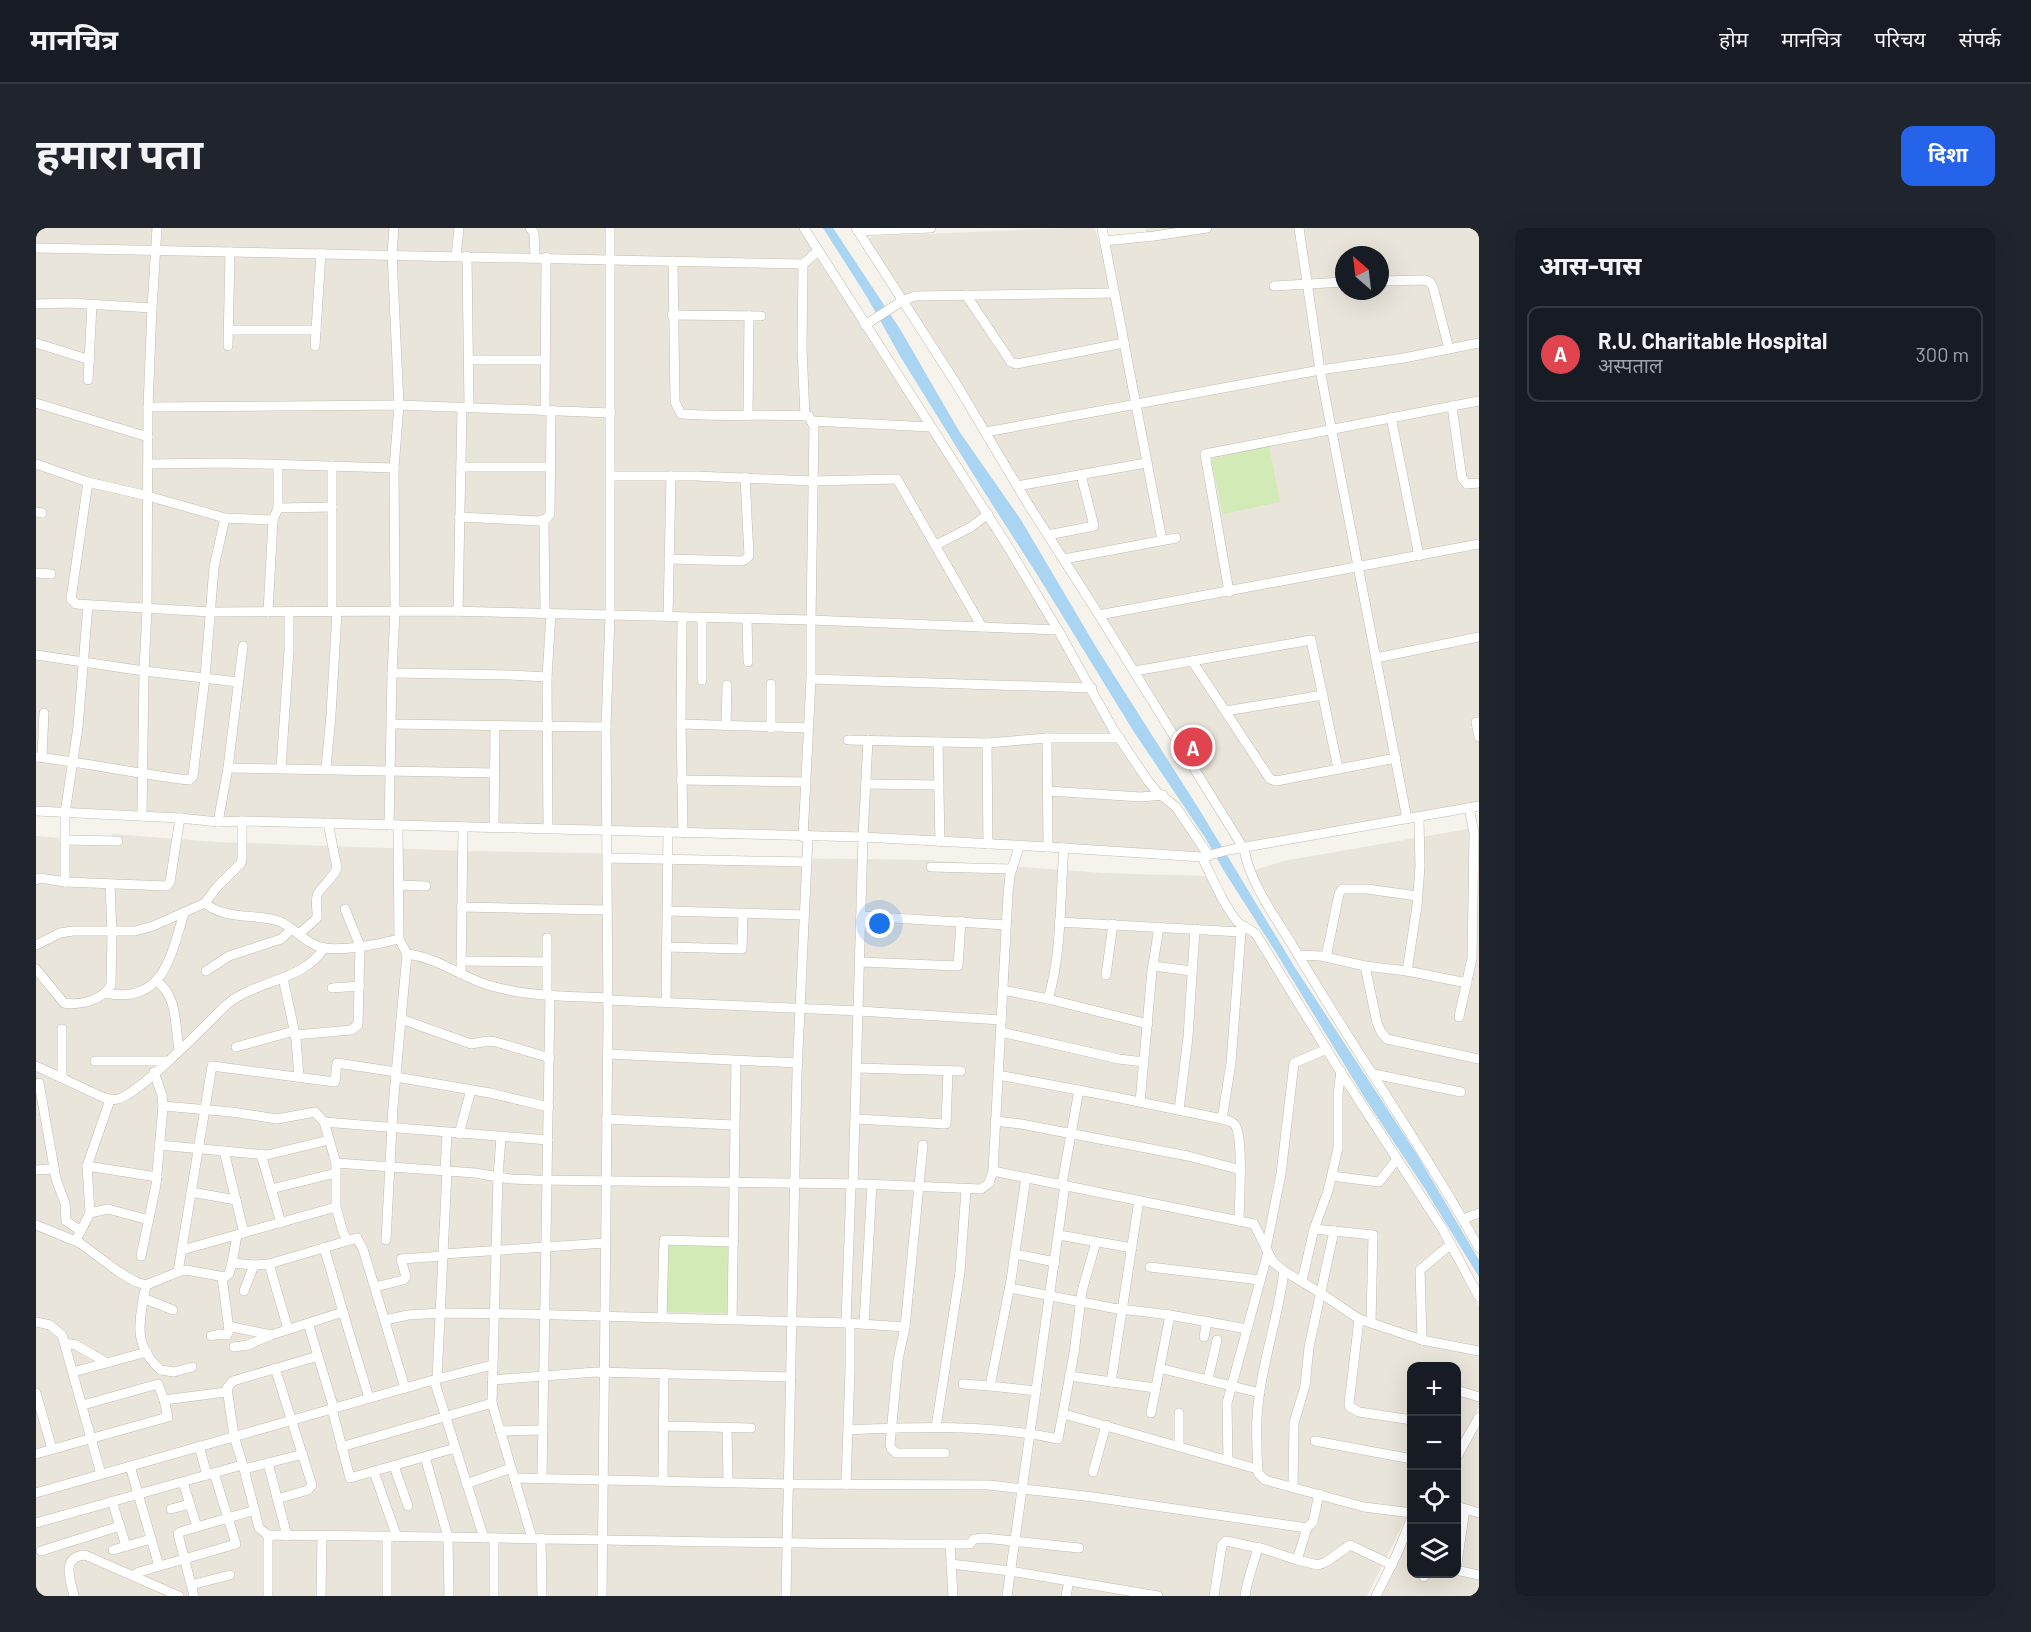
<!DOCTYPE html>
<html lang="hi">
<meta charset="utf-8">
<style>
body{margin:0;font-family:Barlow,"Noto Sans Devanagari",sans-serif;background:#20242c;color:#f1f3f6}
.controls{position:absolute;right:18px;bottom:18px;display:grid;overflow:hidden;border-radius:12px;box-shadow:0 6px 24px #0002}
.controls button{width:54px;height:54px;display:grid;place-items:center;padding:0;border:0;border-bottom:2px solid #363941;background:#171b24;color:#f1f3f6;font:30px sans-serif}
.compass{position:absolute;left:1299px;top:18px;width:54px;height:54px;border-radius:50%;background:#171b24;box-shadow:0 6px 24px #0002;rotate:332deg}
.you{position:absolute;left:844px;top:696px;width:21px;height:21px;margin:-15px;border:4px solid #fff;border-radius:50%;background:#1a73e8;box-shadow:0 0 0 9px #1a73e833}
.badge{display:grid;place-items:center;width:39px;height:39px;border-radius:50%;background:#2563eb;color:#fff;font-size:20px;font-weight:700}
.pin{position:absolute;translate:-50% -50%;border:3px solid #fff;box-shadow:0 2px 6px #0006}
.list{margin:0;padding:0;list-style:none}
h2{display:flex;justify-content:space-between;align-items:center;height:78px;margin:0;padding:0 24px;font-size:26px}
h2 small{font-size:20px;font-weight:400;color:#9ea1a6}
.list li{display:grid;grid-template-columns:39px 1fr auto;gap:18px;align-items:center;box-sizing:border-box;height:96px;margin:0 12px 12px;padding:0 12px;border:2px solid #363941;border-radius:12px}
.list b{display:block;font-size:22px;white-space:nowrap}
.list p{margin:0;font-size:20px;white-space:nowrap;color:#9ea1a6}
.list em{font-size:20px;font-style:normal;color:#9ea1a6}
.icon{flex:none;width:33px;height:33px;fill:none;stroke:currentColor;stroke-width:2;stroke-linecap:round;stroke-linejoin:round}
.map{position:relative;flex:none;width:1443px;height:1368px;overflow:hidden;border-radius:12px}
header{display:flex;align-items:center;gap:36px;box-sizing:border-box;height:84px;padding:0 30px;background:#171b24;border-bottom:2px solid #363941}
header strong{font-size:28px}
nav{display:flex;gap:33px;margin-inline-start:auto;font-size:21px}
.intro{display:flex;align-items:center;justify-content:space-between;box-sizing:border-box;height:144px;padding:0 36px}
h1{margin:0;font-size:42px}
.button{padding:15px 27px;border-radius:12px;background:#2563eb;color:#fff;font-size:21px;font-weight:700}
main{display:flex;gap:36px;padding:0 36px}
aside{flex:1;background:#171b24;border-radius:12px;box-shadow:0 6px 24px #0002}
.map>svg:first-child{display:block}
</style>
<header>
<strong>मानचित्र</strong>
<nav><a>होम</a><a>मानचित्र</a><a>परिचय</a><a>संपर्क</a></nav>
</header>
<div class="intro"><h1>हमारा पता</h1><a class="button">दिशा</a></div>
<main>
<div class="map">
<svg width="1443" height="1368" viewBox="0 0 1443 1368">
<rect width="100%" height="100%" fill="#f6f3ec"/>
<g fill="#eae5da" fill-rule="evenodd">
<path d="M0 0H764L785 36 912 226 964 310 1076 503 1136 578 1166 625 201 590 0 579Z"/>
<path d="M1028 0H1059L1064 17 1110 14V0H1443V574L1356 591 1207 615 832 11 838 8ZM1308 27H1344V63H1308Z"/>
<path d="M1443 599V1013L1417 966 1370 891 1322 818 1216 643 1247 633Z"/>
<path d="M76 606 182 614 431 623 552 625 659 629 890 632 1068 645 1169 648 1201 696 1214 704 1409 1010 1443 1079V1179L1421 1221 1420 1138H1376L1375 1280 1331 1368H0V608L75 614Z"/>
<path d="M1443 1195V1368H1345L1375 1296 1376 1346H1420L1421 1235Z"/>
</g>
<g fill="#d2eab5">
<path d="M1233 218 1244 274 1187 286 1175 231Z"/>
<path d="M632 1016 693 1018 692 1085 631 1084Z"/>
</g>
<path fill="#a9d4f2" d="M787 0H797L864 101 923 203 985 292 1060 419 1163 581 1258 738 1382 928 1443 1032V1049L1389 961 1330 872 1239 723 1188 643 1170 611 1098 504 1002 348 947 262 864 128 831 69Z"/>
<g fill="none" stroke-linecap="round" stroke-linejoin="round">
<g stroke="#c2bbae" stroke-width="10">
<g id="minor">
<path d="M494 0 498 5 499 29"/>
<path d="M768 0 969 314 1022 402 1077 501 1112 553 1121 564 1140 579 1173 628"/>
<path d="M820 0 921 157 992 276 1063 387 1208 621C1215 659 1242 692 1261 725 1320 825 1387 919 1443 1020"/>
<path d="M1066 0 1126 312"/>
<path d="M1263 0 1284 142 1371 591"/>
<path d="M822 3 895 0"/>
<path d="M1068 13 1118 8 1171 0"/>
<path d="M0 20 767 36 782 23"/>
<path d="M420 28 423 0"/>
<path d="M431 28 433 179"/>
<path d="M767 36 766 121 769 188"/>
<path d="M1344 53 1389 52 1394 54 1397 59 1413 121"/>
<path d="M1238 58 1308 54"/>
<path d="M930 67 975 134 980 136 1088 115"/>
<path d="M0 76 34 75 116 80"/>
<path d="M636 87 725 88"/>
<path d="M829 97 866 73 879 68 1079 65"/>
<path d="M193 102H280"/>
<path d="M0 115 54 132"/>
<path d="M192 118 194 24"/>
<path d="M279 118 285 25"/>
<path d="M433 132H509"/>
<path d="M52 152 56 77"/>
<path d="M0 175 112 209"/>
<path d="M1416 178 1426 250 1431 256 1443 255"/>
<path d="M112 179 363 177 575 185"/>
<path d="M509 183 510 29"/>
<path d="M712 187 713 88"/>
<path d="M1355 189 1383 328"/>
<path d="M776 193 895 199"/>
<path d="M950 204 1284 142 1368 130 1443 115"/>
<path d="M0 236 52 254 112 268 189 290 237 292"/>
<path d="M113 236 190 235 358 240"/>
<path d="M296 238V383"/>
<path d="M425 239H514"/>
<path d="M575 248H660L776 253 861 251 946 399"/>
<path d="M52 254 35 371 40 376 175 384 412 383 775 392 778 199 773 188C730 186 688 189 645 186L639 174 637 33"/>
<path d="M981 258 1110 235"/>
<path d="M242 280 296 279"/>
<path d="M0 284 6 285"/>
<path d="M424 289 503 293 511 290 514 286 515 183"/>
<path d="M508 292 509 385"/>
<path d="M1012 307 1058 298 1045 247"/>
<path d="M900 317 935 299 952 286"/>
<path d="M633 331 706 333 710 331 713 328 709 249"/>
<path d="M1028 331 1140 310"/>
<path d="M0 345 15 346"/>
<path d="M1193 364 1169 226 1443 173"/>
<path d="M422 383 426 179"/>
<path d="M232 384 237 292 242 280V237"/>
<path d="M1063 387 1443 316"/>
<path d="M632 389 635 248"/>
<path d="M666 390V452"/>
<path d="M711 391 712 434"/>
<path d="M0 427 108 443 202 454"/>
<path d="M1340 430 1443 409"/>
<path d="M1156 433 1234 551 1240 553 1360 530"/>
<path d="M1099 443 1275 412 1302 540"/>
<path d="M356 445 474 447 511 449"/>
<path d="M775 451 1056 460"/>
<path d="M1190 483 1287 467"/>
<path d="M1443 494H1440L1443 509"/>
<path d="M356 496 570 499"/>
<path d="M645 496 646 389"/>
<path d="M690 498 691 457"/>
<path d="M735 500V456"/>
<path d="M1011 510 1012 619"/>
<path d="M812 512 951 515 1011 510H1084"/>
<path d="M902 514 904 614"/>
<path d="M951 515 952 616"/>
<path d="M0 529C51 535 102 546 153 552L157 548 169 449 178 339 189 290"/>
<path d="M6 529 8 485"/>
<path d="M192 540 459 545"/>
<path d="M245 540 253 422V383"/>
<path d="M290 540 295 487 301 384"/>
<path d="M645 552 770 554"/>
<path d="M830 556 903 557"/>
<path d="M1012 563 1105 569 1127 567"/>
<path d="M0 583 144 590 182 594 206 593 827 609 1012 619 1166 629 1193 622 1443 578"/>
<path d="M106 588 108 443 111 381 112 179 116 80 121 0"/>
<path d="M182 594 192 540 207 418"/>
<path d="M353 597 356 445 359 383 358 240 363 177 356 26 358 0"/>
<path d="M458 599 459 498"/>
<path d="M512 600 511 449 515 385"/>
<path d="M647 605 645 496 773 500"/>
<path d="M767 609 775 451V392L1022 402"/>
<path d="M29 612 82 613"/>
<path d="M1166 629C1175 647 1190 683 1204 696 1209 700 1215 701 1220 706L1302 840 1406 1000 1443 1069"/>
<path d="M572 630 771 634"/>
<path d="M895 639 976 641"/>
<path d="M0 652 4 650 29 654V585L42 499 52 377"/>
<path d="M29 654 131 658 134 654 144 590"/>
<path d="M363 657 390 658"/>
<path d="M169 675C189 693 224 685 245 694 260 701 272 718 289 720 308 723 344 716 363 711"/>
<path d="M425 679 571 682"/>
<path d="M632 683 768 687"/>
<path d="M825 688 970 697"/>
<path d="M1023 694 1205 704 1208 698"/>
<path d="M263 706 281 690C282 682 278 673 282 665 288 656 297 650 301 640L292 595"/>
<path d="M511 710V767"/>
<path d="M0 717 24 705 37 703H99L117 698 169 675 181 659 205 635 206 631V593"/>
<path d="M631 719 706 721 707 685"/>
<path d="M371 726C403 730 423 748 452 757 491 769 531 768 571 770"/>
<path d="M1262 727 1285 728 1329 738 1371 743 1431 755"/>
<path d="M1290 729 1303 666 1306 661H1331L1381 668"/>
<path d="M425 733 511 734"/>
<path d="M824 734 922 738 925 693"/>
<path d="M1117 738 1156 743"/>
<path d="M1329 738 1341 795 1345 804 1351 811 1443 831"/>
<path d="M0 741 28 775C44 778 67 772 75 757L76 704 74 656"/>
<path d="M170 743 193 728 245 711 256 701"/>
<path d="M1371 743 1381 678 1384 639 1383 589"/>
<path d="M425 746 427 599"/>
<path d="M1070 747 1077 696"/>
<path d="M247 750 260 811 263 849"/>
<path d="M120 753C142 767 139 799 143 822"/>
<path d="M296 760 324 758"/>
<path d="M967 762 1012 771 1112 796"/>
<path d="M70 765C127 777 135 728 148 685"/>
<path d="M1012 771C1026 727 1024 667 1028 620"/>
<path d="M571 772 823 783 965 792"/>
<path d="M630 774 632 604"/>
<path d="M1423 789 1436 730 1438 605 1433 580"/>
<path d="M365 791 435 816 452 813 460 814 514 830"/>
<path d="M965 804 1083 831 1108 834"/>
<path d="M259 807 315 802 322 797 324 718 309 681"/>
<path d="M200 819 258 803"/>
<path d="M571 826 762 835"/>
<path d="M59 833H130"/>
<path d="M0 838 64 868C70 870 75 873 82 871 104 865 168 799 187 780 215 752 266 755 288 720"/>
<path d="M821 840 925 843"/>
<path d="M118 844 126 867 127 878"/>
<path d="M1338 846 1425 864"/>
<path d="M962 847 1079 869 1186 891C1191 892 1196 893 1199 897 1208 909 1203 976 1203 993"/>
<path d="M26 849V801"/>
<path d="M360 849 454 865 513 879"/>
<path d="M3 855 20 951 29 975 30 993 45 1003"/>
<path d="M1104 874 1116 743 1123 699"/>
<path d="M1143 882 1152 809 1159 701"/>
<path d="M570 891 698 897"/>
<path d="M820 891 910 896 912 843"/>
<path d="M1186 891 1195 835 1205 704"/>
<path d="M959 893 985 896 1152 928 1205 942"/>
<path d="M288 894 512 912"/>
<path d="M423 906 435 862"/>
<path d="M465 909 462 949 456 1175 496 1310"/>
<path d="M123 917 231 927 293 912"/>
<path d="M887 917 869 1099 862 1132 854 1216 855 1220 860 1225H909"/>
<path d="M188 923 208 1005"/>
<path d="M225 926 245 995"/>
<path d="M300 935 439 945 475 951 501 952 827 956 945 961 953 955 957 943 972 666 974 647 983 619"/>
<path d="M51 938 121 949"/>
<path d="M0 942 18 941"/>
<path d="M409 943 411 905"/>
<path d="M957 943 1218 996 1237 1034 1248 1043 1286 1066 1323 1091 1386 1112 1443 1123"/>
<path d="M1296 948 1343 954 1361 931"/>
<path d="M990 949 975 1052 954 1158 1000 1163"/>
<path d="M817 956 827 609 832 512"/>
<path d="M1026 956 1043 862"/>
<path d="M235 961 300 945"/>
<path d="M155 964 200 972"/>
<path d="M54 985 72 981 113 992"/>
<path d="M1427 991 1443 985"/>
<path d="M0 997 44 1015 83 1044 100 1054 110 1057 142 1044 150 1042 189 1049 193 1046 196 1035 218 1037 233 1036 321 1010 327 1021 369 1160"/>
<path d="M1298 1003 1337 1007 1335 1095"/>
<path d="M1023 1007 1096 1020"/>
<path d="M42 1008 54 985 51 938 74 872"/>
<path d="M350 1012 357 879 371 726 363 711 362 597"/>
<path d="M1230 1021 1245 946 1258 835 1291 821"/>
<path d="M146 1022 300 979"/>
<path d="M407 1026 569 1015"/>
<path d="M979 1026 1019 1034"/>
<path d="M105 1028 120 957 127 878 196 884 241 891 279 884 288 894 300 935V979L307 1004 311 1012"/>
<path d="M196 1035 201 1007"/>
<path d="M233 1036 252 1101"/>
<path d="M1114 1039 1224 1052"/>
<path d="M1248 1043C1242 1092 1224 1140 1221 1189 1220 1208 1221 1226 1222 1245L1229 1252 1328 1279 1376 1285"/>
<path d="M142 1044 176 838 299 854 301 835 360 844"/>
<path d="M1266 1053 1278 1001 1292 963 1302 920V866L1305 843"/>
<path d="M110 1057C104 1090 95 1117 125 1142L138 1144 156 1139"/>
<path d="M339 1059 367 1052 370 1049 365 1031 407 1028"/>
<path d="M974 1060 1076 1080 1134 1087 1211 1101"/>
<path d="M208 1063 218 1037"/>
<path d="M107 1070 137 1082"/>
<path d="M307 1084 333 1170"/>
<path d="M626 1090 628 1012 698 1014"/>
<path d="M696 1091 700 833"/>
<path d="M1323 1091 1313 1176 1314 1179 1323 1184 1376 1192"/>
<path d="M349 1092 372 1087 405 1085 488 1086 810 1095 869 1099"/>
<path d="M0 1094 14 1097 26 1107 65 1246"/>
<path d="M272 1095 298 1181"/>
<path d="M810 1095 815 956"/>
<path d="M828 1096 836 957"/>
<path d="M192 1098 235 1107 307 1084 288 1019"/>
<path d="M175 1108 183 1106 191 1107 193 1102 186 1049"/>
<path d="M1168 1109 1171 1093"/>
<path d="M1386 1112 1384 1042 1415 1016"/>
<path d="M29 1115 40 1117 71 1135"/>
<path d="M198 1119 212 1117 235 1107"/>
<path d="M239 1140 276 1257 272 1262 241 1271"/>
<path d="M1123 1140 1224 1165"/>
<path d="M37 1144 111 1124"/>
<path d="M1033 1148 1119 1160"/>
<path d="M401 1151 456 1137"/>
<path d="M1172 1151 1181 1112"/>
<path d="M398 1152 448 1310"/>
<path d="M456 1152 560 1144 755 1149"/>
<path d="M1075 1154 1103 972"/>
<path d="M927 1156 954 1158"/>
<path d="M1420 1162 1443 1169"/>
<path d="M0 1165 16 1221"/>
<path d="M47 1177 122 1156 128 1172 190 1164"/>
<path d="M296 1181 314 1250 419 1220"/>
<path d="M1115 1185 1134 1087"/>
<path d="M1028 1186 1221 1241"/>
<path d="M627 1198 715 1200"/>
<path d="M691 1199 692 1254"/>
<path d="M900 1199 924 1044 930 962"/>
<path d="M812 1202C882 1199 953 1196 1022 1211L1038 1125 1046 1063 1060 1014"/>
<path d="M464 1203 507 1202"/>
<path d="M1279 1213 1376 1231"/>
<path d="M163 1218 171 1247"/>
<path d="M1143 1218V1185"/>
<path d="M305 1219 456 1175"/>
<path d="M0 1226 132 1189 128 1172"/>
<path d="M389 1229 412 1309 413 1368"/>
<path d="M1420 1230 1443 1189"/>
<path d="M1192 1232 1191 1175 1232 1024"/>
<path d="M232 1235 267 1226"/>
<path d="M94 1238 123 1338"/>
<path d="M358 1238 372 1278"/>
<path d="M208 1241 223 1300 232 1307"/>
<path d="M338 1244 361 1309"/>
<path d="M1057 1244 1070 1197"/>
<path d="M478 1250 752 1256 953 1257 1057 1269 1271 1300 1277 1294 1283 1266"/>
<path d="M506 1250 514 768"/>
<path d="M627 1252 628 1145"/>
<path d="M147 1254 161 1299"/>
<path d="M430 1256 475 1240"/>
<path d="M810 1256 814 1142V1095"/>
<path d="M1257 1259 1258 1195 1269 1158 1273 1119 1298 1003 1278 1001"/>
<path d="M0 1265 401 1151 411 943"/>
<path d="M76 1273 90 1318"/>
<path d="M1420 1278 1443 1285"/>
<path d="M135 1281 154 1276"/>
<path d="M0 1295 206 1237"/>
<path d="M251 1308 232 1235 208 1241 198 1208 191 1160 197 1153 282 1128"/>
<path d="M351 1308V1368"/>
<path d="M458 1310V1368"/>
<path d="M505 1310 506 1368"/>
<path d="M914 1316 917 1368"/>
<path d="M77 1322 115 1311"/>
<path d="M5 1323 84 1298"/>
<path d="M1261 1332 1271 1300"/>
<path d="M915 1336 974 1343 1122 1368"/>
<path d="M1420 1342 1429 1281"/>
<path d="M1420 1342 1443 1347"/>
<path d="M98 1347 103 1344 200 1316 178 1245"/>
<path d="M1388 1349 1389 1346"/>
<path d="M155 1357 194 1347"/>
<path d="M38 1368C34 1351 25 1329 49 1327L143 1368"/>
<path d="M158 1368 142 1306 144 1304 219 1282"/>
<path d="M232 1368V1307C466 1308 700 1317 934 1316L938 1311 948 1310 1043 1320"/>
<path d="M285 1368 286 1308"/>
<path d="M566 1368 572 789 570 499 574 387V0"/>
<path d="M750 1368 761 845 772 609"/>
<path d="M971 1368 1029 957"/>
<path d="M1030 1368 1033 1353"/>
<path d="M1178 1368 1186 1317 1190 1313 1228 1321 1261 1332 1282 1337 1290 1334 1314 1317 1356 1337"/>
<path d="M1209 1368C1211 1351 1218 1336 1222 1319"/>
<path d="M1340 1368 1361 1326 1376 1289"/>
</g>
</g>
<use href="#minor" stroke="#fff" stroke-width="9"/>
</g>
</svg>
<div class="controls">
<button>+</button>
<button>−</button>
<button><svg class="icon" aria-label="locate" viewBox="0 0 24 24"><circle cx="12" cy="12" r="6"/><path d="M12 2v4M12 18v4M2 12h4M18 12h4"/></svg></button>
<button><svg class="icon" aria-label="layers" viewBox="0 0 24 24"><path d="M12 4l9 5-9 5-9-5zM3 14l9 5 9-5"/></svg></button>
</div>
<svg class="compass" viewBox="-18 -18 36 36"><path d="M0-13l5 13h-10z" fill="#e53935"/><path d="M0 13l5-13h-10z" fill="#9ea1a6"/></svg>
<div class="you"></div>
<div class="pin badge" style="left:1157px;top:519px;background:#e0444e">A</div>
</div>
<aside>
<h2>आस-पास<small></small></h2>
<ul class="list">
<li><span class="badge" style="background:#e0444e">A</span><div><b>R.U. Charitable Hospital</b><p>अस्पताल</p></div><em>300 m</em></li>
</ul>
</aside>
</main>
